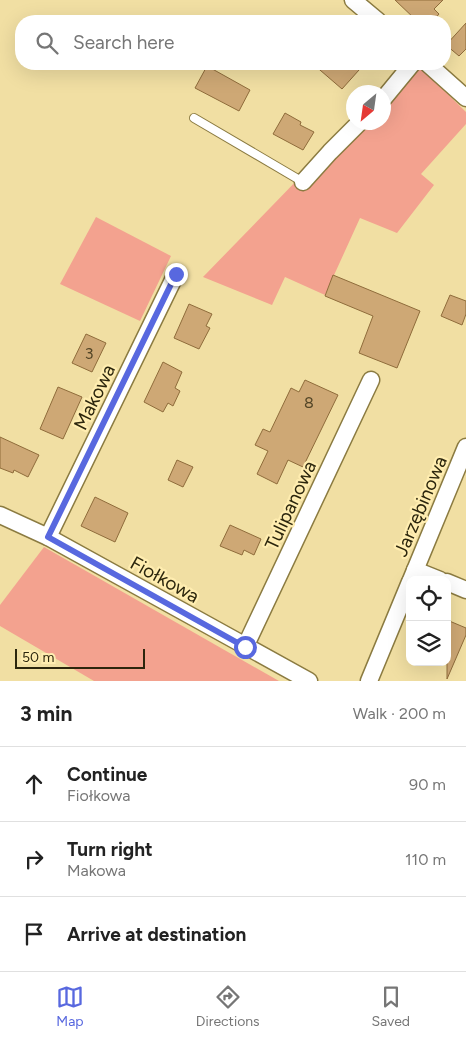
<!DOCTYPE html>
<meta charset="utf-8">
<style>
body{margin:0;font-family:Figtree,sans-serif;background:#f2f2f2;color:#222}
.controls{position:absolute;right:15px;bottom:15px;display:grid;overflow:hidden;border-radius:10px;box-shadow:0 5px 20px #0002}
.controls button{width:45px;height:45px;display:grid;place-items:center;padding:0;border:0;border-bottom:1px solid #e0e0e0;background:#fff;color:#222;font:25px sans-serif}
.compass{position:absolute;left:346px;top:85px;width:45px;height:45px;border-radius:50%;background:#fff;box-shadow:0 5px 20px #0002;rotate:209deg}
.scale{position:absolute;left:15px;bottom:12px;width:130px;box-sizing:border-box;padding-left:5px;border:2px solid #2c260d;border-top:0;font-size:14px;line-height:18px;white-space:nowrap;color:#2c260d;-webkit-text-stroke:4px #ffedb0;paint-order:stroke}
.stop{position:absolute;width:15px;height:15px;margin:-11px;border:4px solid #5868df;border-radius:50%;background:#fff}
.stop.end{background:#5868df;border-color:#fff;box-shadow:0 1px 5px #0008}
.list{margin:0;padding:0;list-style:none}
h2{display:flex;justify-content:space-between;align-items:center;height:65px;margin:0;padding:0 20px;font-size:21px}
h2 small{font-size:16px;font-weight:400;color:#767676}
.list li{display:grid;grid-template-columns:32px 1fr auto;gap:15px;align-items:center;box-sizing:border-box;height:75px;padding:0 20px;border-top:1px solid #e0e0e0}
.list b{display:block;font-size:19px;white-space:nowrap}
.list p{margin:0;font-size:16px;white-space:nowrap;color:#767676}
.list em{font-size:16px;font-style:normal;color:#767676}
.icon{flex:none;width:28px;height:28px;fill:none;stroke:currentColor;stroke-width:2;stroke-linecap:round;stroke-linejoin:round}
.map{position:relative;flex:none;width:466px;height:681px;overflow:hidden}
.search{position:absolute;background:#fff;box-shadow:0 5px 20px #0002;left:15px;right:15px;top:15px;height:55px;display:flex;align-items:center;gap:12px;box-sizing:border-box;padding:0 18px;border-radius:20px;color:#767676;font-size:19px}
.sheet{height:290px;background:#fff}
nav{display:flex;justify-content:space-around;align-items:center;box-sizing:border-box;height:70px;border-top:1px solid #e0e0e0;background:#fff;font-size:14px;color:#767676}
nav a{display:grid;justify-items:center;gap:2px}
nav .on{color:#5868df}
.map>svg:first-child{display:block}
</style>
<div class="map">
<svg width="466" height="681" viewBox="0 0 466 681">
<rect width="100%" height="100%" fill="#f1dfa3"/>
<g fill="#f3a28f">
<path d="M422 69 466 112V124L421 174 434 185 397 233 360 218 325 295 285 277 272 305 203 277 302 175 367 123 384 122V104L413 72Z"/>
<path d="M96 217 171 256 140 321 60 284Z"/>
<path d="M44 547 279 681H94L0 626V605Z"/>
</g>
<g fill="#cea875" stroke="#8f6c3b">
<path d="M395 0H443L434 9 439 14 433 21H417Z"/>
<path d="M466 23V49L459 56 446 45Z"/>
<path d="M313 64H352L359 70 342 89Z"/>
<path d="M207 66 250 90 239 111 195 88Z"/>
<path d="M285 113 301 122 300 125 314 132 303 150 273 134Z"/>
<path d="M333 275 420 311 397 368 359 353 373 316 325 296Z"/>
<path d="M450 295 466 301V314L462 325 441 316Z"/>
<path d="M189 304 212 314 206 326 210 328 199 349 174 338Z"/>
<path d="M86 334 106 343 92 372 72 363Z"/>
<path d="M163 362 182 372 175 388 180 391 173 406 168 403 163 412 144 402Z"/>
<path d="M305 380 338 395 303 467 288 460 277 484 257 474 268 451 255 445 263 429 270 432 291 388 299 392Z"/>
<path d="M58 387 82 397 63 439 40 429Z"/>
<path d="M0 437 39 455 28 477 14 470 13 473 0 468Z"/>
<path d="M177 460 193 467 183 487 168 480Z"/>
<path d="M95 497 128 513 115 542 81 526Z"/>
<path d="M230 525 261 539 254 555 244 550 242 555 220 546Z"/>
<path d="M447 620 466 628V635L447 679Z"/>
</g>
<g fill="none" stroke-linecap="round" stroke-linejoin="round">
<g stroke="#8b7b41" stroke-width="10">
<path id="service" d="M194 118 303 182"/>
</g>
<g stroke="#8b7b41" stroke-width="19">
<g id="minor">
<path d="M353 0 378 21"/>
<path d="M428 64 466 98"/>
<path d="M384 98 412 64"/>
<path d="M303 182 330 152 360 122"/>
<path d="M0 515 48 537 309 681"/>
<path d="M48 537 176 274"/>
<path d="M415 570 440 580"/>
<path d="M411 580 466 447"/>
<path d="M447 582 466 590"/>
<path d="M245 647 371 380"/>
<path d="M369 681 410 582"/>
</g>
</g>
<use href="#service" stroke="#fff" stroke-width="8"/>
<use href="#minor" stroke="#fff" stroke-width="16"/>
</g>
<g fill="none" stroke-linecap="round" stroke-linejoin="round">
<path stroke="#5868df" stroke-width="6" d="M176 274 48 537 245 647"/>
</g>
<g text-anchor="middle" stroke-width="4.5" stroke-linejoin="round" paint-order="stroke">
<g font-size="16" fill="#544627">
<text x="89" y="359">3</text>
<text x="309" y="408">8</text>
</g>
<g font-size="19" fill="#2c260d" stroke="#ffedb0">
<text transform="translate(94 397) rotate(-64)" y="7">Makowa</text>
<text transform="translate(290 505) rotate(-65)" y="7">Tulipanowa</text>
<text transform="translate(420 506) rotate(-67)" y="7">Jarzębinowa</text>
<text transform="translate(165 579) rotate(29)" y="7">Fiołkowa</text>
</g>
</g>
</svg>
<div class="controls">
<button><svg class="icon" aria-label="locate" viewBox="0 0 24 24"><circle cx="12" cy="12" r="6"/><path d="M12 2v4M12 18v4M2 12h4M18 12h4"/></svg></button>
<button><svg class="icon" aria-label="layers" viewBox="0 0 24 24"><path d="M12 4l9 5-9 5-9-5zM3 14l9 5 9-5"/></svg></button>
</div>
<svg class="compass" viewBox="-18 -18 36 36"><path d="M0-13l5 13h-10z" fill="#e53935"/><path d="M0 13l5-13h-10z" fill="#767676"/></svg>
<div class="scale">50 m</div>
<div class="stop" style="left:245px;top:647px"></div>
<div class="stop end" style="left:176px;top:274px"></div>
<div class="search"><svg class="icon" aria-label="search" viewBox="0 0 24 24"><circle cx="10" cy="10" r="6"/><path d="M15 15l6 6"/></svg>Search here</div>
</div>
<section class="sheet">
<h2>3 min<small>Walk · 200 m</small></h2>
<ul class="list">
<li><svg class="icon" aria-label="ahead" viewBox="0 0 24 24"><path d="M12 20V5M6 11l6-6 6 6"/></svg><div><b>Continue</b><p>Fiołkowa</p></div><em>90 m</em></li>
<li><svg class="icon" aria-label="right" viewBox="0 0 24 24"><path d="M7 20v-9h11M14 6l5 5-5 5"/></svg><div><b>Turn right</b><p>Makowa</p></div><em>110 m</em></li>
<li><svg class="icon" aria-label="arrive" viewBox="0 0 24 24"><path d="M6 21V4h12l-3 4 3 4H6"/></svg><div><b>Arrive at destination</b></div></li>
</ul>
</section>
<nav>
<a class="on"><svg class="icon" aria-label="map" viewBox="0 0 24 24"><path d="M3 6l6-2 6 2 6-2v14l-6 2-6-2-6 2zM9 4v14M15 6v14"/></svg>Map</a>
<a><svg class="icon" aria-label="directions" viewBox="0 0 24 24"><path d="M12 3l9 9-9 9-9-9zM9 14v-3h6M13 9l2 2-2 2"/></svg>Directions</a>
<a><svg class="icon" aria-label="saved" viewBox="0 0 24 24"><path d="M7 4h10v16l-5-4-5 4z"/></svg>Saved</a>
</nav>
